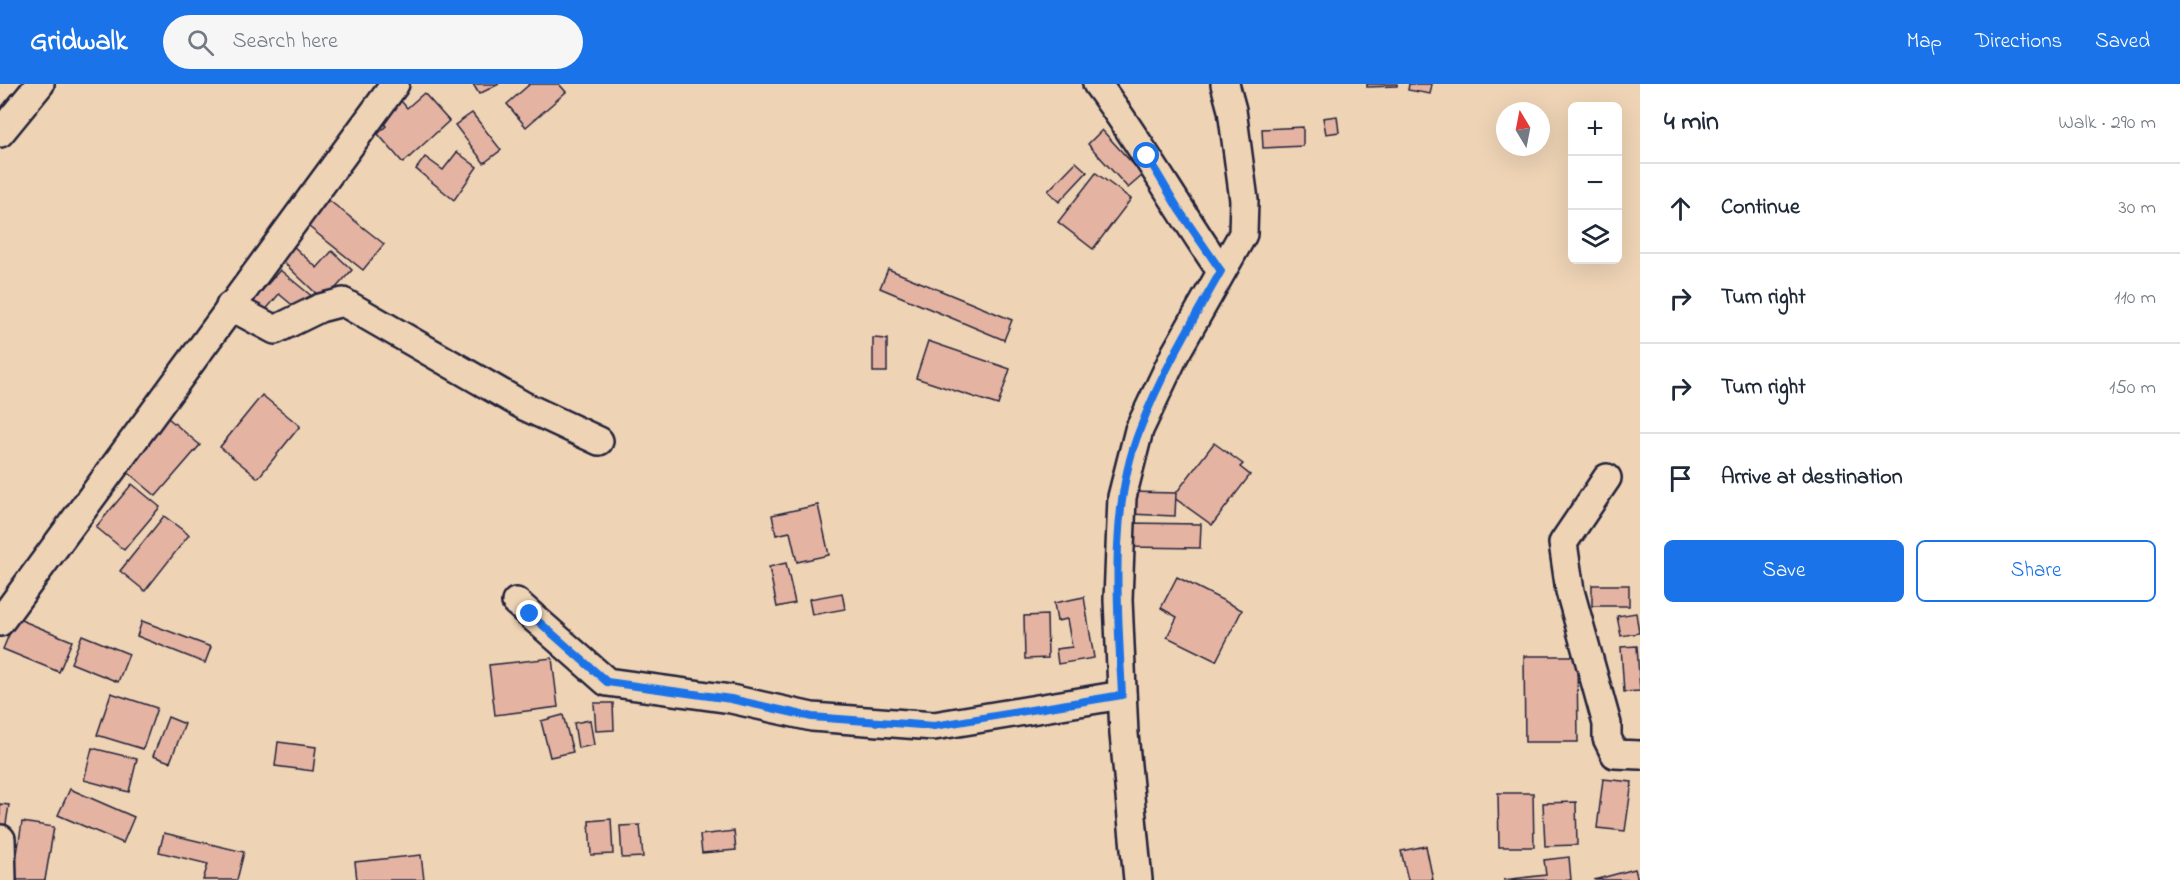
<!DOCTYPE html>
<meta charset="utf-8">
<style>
body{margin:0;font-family:"Indie Flower",sans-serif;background:#f6f6f7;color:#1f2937}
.controls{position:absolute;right:18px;top:18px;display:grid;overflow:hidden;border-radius:9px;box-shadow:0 6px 24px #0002}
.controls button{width:54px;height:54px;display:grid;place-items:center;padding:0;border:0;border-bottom:2px solid #e0e1e3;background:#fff;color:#1f2937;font:30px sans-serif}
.compass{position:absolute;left:1496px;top:18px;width:54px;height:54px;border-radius:50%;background:#fff;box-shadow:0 6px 24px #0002;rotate:350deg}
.stop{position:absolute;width:18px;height:18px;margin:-14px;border:4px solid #1a73e8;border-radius:50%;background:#fff}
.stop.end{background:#1a73e8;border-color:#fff;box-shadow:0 2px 6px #0008}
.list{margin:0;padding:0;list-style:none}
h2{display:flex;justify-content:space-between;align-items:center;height:78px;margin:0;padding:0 24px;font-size:26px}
h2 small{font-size:20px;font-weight:400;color:#747a83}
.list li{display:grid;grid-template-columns:39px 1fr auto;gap:18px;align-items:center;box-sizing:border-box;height:90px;padding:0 24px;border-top:2px solid #e0e1e3}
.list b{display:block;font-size:22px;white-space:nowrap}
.list em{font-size:20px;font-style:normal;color:#747a83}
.actions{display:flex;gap:12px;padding:18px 24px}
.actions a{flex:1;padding:14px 0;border:2px solid #1a73e8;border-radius:9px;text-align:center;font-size:21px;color:#1a73e8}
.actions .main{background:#1a73e8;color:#fff}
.icon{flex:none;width:33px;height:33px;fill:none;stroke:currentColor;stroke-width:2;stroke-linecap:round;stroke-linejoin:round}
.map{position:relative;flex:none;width:1640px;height:796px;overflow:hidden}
header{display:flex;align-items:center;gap:36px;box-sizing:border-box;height:84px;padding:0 30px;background:#1a73e8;color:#fff}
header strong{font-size:28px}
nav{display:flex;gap:33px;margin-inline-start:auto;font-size:21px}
.search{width:420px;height:54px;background:#f6f6f7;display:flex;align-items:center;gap:15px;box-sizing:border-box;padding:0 21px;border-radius:33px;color:#747a83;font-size:22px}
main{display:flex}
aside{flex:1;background:#fff}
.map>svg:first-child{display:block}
</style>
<header>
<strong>Gridwalk</strong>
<div class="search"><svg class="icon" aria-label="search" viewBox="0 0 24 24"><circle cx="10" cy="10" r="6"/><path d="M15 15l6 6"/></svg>Search here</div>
<nav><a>Map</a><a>Directions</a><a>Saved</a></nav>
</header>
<main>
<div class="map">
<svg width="1640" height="796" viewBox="0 0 1640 796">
<rect width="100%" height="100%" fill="#eed3b5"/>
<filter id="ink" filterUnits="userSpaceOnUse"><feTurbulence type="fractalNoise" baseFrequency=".0167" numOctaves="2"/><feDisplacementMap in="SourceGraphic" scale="12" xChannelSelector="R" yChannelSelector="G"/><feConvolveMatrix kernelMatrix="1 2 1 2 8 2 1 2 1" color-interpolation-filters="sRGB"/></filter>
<g filter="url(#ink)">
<g fill="#e4b3a2" stroke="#22223b" stroke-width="1.5">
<path d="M473 0H499L479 10Z"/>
<path d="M530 0H559L566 8 526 43 507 20Z"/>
<path d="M1367 0H1397V2L1367 3Z"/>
<path d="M1409 0H1432L1430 10 1408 6Z"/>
<path d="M424 9 449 37 403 79 378 50 386 42 376 31 397 12 407 24Z"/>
<path d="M472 29 501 66 484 79 455 41Z"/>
<path d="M1337 32 1339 48 1326 50 1323 34Z"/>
<path d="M1303 43V62L1263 64 1262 45Z"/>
<path d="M1102 46 1143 91 1128 104 1088 60Z"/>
<path d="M457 68 477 83 454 116 416 85 425 73 443 86Z"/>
<path d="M1076 78 1087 88 1059 118 1048 107Z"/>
<path d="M1096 89 1131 115 1093 165 1058 138Z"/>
<path d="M321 110 384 160 363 186 299 135Z"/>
<path d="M291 160 317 184 332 167 352 186 324 217 278 173Z"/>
<path d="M888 185 1012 236 1004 256 880 204Z"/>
<path d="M280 186 314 214 302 229 279 210 259 234 247 224Z"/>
<path d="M873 254 887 255V288H873Z"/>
<path d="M928 257 1010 285 998 321 916 294Z"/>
<path d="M262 311 300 342 258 394 220 363Z"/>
<path d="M168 334 200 361 156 412 124 385Z"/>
<path d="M1214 359 1243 380 1240 383 1250 391 1212 441 1173 413Z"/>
<path d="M132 400 160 423 124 466 96 443Z"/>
<path d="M1130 408 1176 409 1175 432 1129 430Z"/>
<path d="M818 421 829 471 797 478 790 448 776 451 772 431Z"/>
<path d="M164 432 189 451 145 507 120 487Z"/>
<path d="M1127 439 1201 440 1200 464 1127 463Z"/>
<path d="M786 479 795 519 777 523 769 483Z"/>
<path d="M1177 493 1242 526 1216 577 1167 553 1177 533 1161 524Z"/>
<rect x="1592" y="501" width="37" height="21"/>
<path d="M842 509 845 525 812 531 809 515Z"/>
<path d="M1084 513 1094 574 1058 580 1056 565 1072 563 1067 535 1057 537 1054 519Z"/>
<path d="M1636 529 1639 549 1621 552 1617 532Z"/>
<path d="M1047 531 1048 574 1025 575 1024 532Z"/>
<path d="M16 534 72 557 59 588 3 565Z"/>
<path d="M142 537 211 563 205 579 137 552Z"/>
<path d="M82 551 129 570 118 598 71 579Z"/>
<path d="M1637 562 1640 607 1624 608 1621 563Z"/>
<path d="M1524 572H1577L1578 658H1525Z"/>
<path d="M552 574 558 623 495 631 489 581Z"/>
<path d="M111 609 157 624 143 665 97 651Z"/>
<path d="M594 619H613L614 646 596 647Z"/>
<path d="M563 631 573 668 550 673 541 637Z"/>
<path d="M168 633 185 640 170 678 153 672Z"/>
<path d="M590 636 594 661 578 664 574 639Z"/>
<path d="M278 658 316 663 313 687 275 682Z"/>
<path d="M92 664 137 675 129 708 84 696Z"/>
<path d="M1603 695 1632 698 1625 747 1597 744Z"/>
<path d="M70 705 134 733 123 759 58 731Z"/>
<path d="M1498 709H1533L1534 763H1499Z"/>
<path d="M1576 718 1577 761 1545 762 1543 719Z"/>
<path d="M0 720 9 721 5 746 0 745Z"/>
<path d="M611 735 613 770 591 771 589 737Z"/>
<path d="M22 738 54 743 45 796H13Z"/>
<path d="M640 741 643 773 622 774 620 742Z"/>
<path d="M734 747 736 766 702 769 700 751Z"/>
<path d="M164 749 244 768 237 796H203L208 780 159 768Z"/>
<path d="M1426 762 1433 796H1408L1401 767Z"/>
<path d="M421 771 424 796H357L355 778Z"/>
<path d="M1569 773 1571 796H1503L1546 791 1544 776Z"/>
<path d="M1635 785 1638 796H1594Z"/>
</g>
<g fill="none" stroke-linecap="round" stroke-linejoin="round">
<g stroke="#22223b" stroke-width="32">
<g id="street">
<path d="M1097 0C1142 60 1178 125 1221 187"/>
<path d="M0 49 40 0"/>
<path d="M230 222 275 246 320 224 343 218 524 322 599 357"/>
<path d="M1607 394 1563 459 1570 507 1607 640V654L1615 670 1640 671"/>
<path d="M516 518 607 598 731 615 812 633 934 642 1122 611"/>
<path d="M0 538 395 0"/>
<path d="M1 755 2 796"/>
<path d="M1138 796 1124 650 1118 516 1122 413 1139 346 1175 270 1243 150 1244 116 1232 26 1225 0"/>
</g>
</g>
<use href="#street" stroke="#eed3b5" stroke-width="27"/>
</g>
</g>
<g fill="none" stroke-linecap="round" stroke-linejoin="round" filter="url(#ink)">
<path stroke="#1a73e8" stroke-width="8" d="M530 530 607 598 731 615 812 633 934 642 1122 611C1118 527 1108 425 1140 345 1161 290 1192 238 1221 187L1179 126 1147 72"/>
</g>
</svg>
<div class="controls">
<button>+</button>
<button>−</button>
<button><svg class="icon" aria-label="layers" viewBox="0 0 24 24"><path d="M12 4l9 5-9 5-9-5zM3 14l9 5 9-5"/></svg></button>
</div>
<svg class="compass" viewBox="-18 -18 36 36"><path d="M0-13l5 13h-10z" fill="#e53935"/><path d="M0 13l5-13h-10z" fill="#747a83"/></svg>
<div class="stop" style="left:1147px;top:72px"></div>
<div class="stop end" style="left:530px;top:530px"></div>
</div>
<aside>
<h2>4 min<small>Walk · 290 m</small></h2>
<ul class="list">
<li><svg class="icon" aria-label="ahead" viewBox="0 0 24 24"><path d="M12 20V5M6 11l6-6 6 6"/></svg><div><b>Continue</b></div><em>30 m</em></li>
<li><svg class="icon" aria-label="right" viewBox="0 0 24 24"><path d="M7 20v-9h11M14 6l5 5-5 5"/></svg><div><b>Turn right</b></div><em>110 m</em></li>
<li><svg class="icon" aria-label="right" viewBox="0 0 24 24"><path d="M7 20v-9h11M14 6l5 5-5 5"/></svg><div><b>Turn right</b></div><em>150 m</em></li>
<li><svg class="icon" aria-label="arrive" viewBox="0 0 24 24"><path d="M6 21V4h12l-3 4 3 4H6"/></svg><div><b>Arrive at destination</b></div></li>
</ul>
<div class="actions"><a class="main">Save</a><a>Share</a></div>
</aside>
</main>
